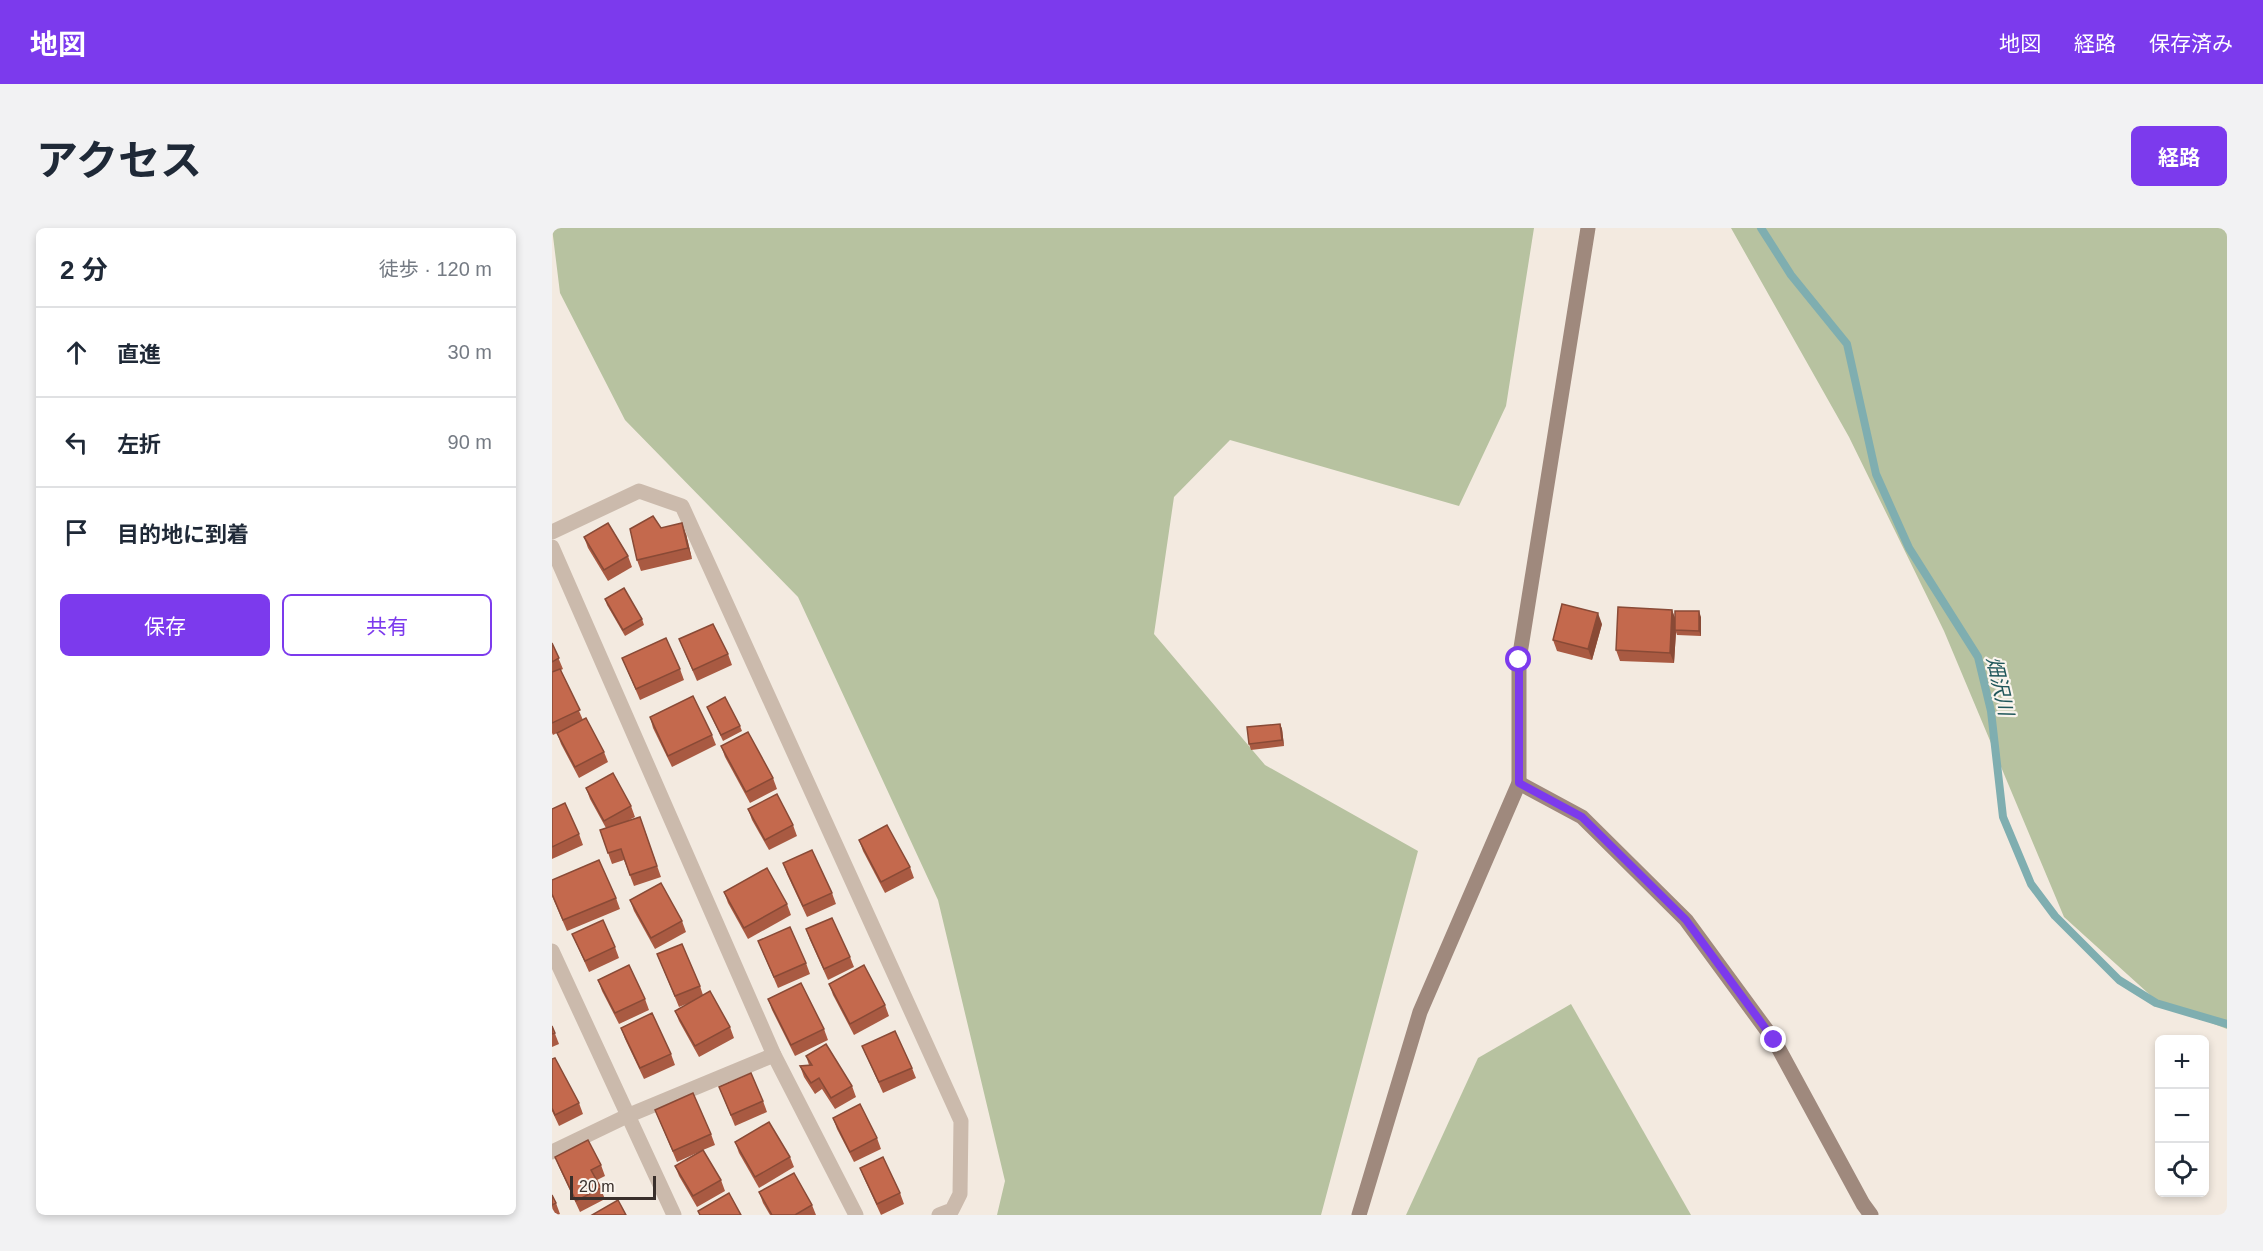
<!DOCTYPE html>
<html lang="ja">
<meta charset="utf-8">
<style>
body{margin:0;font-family:Arial,"Noto Sans JP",sans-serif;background:#f2f2f3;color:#1f2937}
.controls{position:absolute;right:18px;bottom:18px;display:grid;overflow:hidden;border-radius:9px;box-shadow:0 3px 9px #0003}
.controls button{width:54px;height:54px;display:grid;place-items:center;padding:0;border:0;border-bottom:2px solid #e0e1e3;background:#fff;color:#1f2937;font:30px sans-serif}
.scale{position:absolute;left:18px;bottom:15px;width:86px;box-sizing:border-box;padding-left:6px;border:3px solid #392f2b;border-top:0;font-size:16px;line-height:21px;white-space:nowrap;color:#392f2b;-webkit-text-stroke:4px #faf4ed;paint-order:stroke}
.stop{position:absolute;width:18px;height:18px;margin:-14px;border:4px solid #7c3aed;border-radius:50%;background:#fff}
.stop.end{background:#7c3aed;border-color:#fff;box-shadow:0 2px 6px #0008}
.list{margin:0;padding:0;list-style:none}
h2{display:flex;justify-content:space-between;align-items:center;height:78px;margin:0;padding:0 24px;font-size:26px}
h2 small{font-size:20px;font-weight:400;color:#747a83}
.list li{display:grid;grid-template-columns:39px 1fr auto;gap:18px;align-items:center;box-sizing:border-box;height:90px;padding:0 24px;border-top:2px solid #e0e1e3}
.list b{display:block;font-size:22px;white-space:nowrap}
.list em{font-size:20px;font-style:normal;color:#747a83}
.actions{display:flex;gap:12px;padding:18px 24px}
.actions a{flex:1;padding:14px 0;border:2px solid #7c3aed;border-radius:9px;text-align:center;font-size:21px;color:#7c3aed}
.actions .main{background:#7c3aed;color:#fff}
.icon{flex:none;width:33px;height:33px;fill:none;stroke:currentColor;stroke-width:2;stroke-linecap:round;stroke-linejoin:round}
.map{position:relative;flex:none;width:1675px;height:987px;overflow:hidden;border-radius:9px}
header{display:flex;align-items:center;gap:36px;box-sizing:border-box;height:84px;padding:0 30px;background:#7c3aed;color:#fff}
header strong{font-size:28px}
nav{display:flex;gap:33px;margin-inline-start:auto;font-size:21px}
.intro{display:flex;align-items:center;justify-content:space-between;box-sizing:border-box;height:144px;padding:0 36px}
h1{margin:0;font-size:42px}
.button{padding:15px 27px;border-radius:9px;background:#7c3aed;color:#fff;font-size:21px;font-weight:700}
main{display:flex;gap:36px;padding:0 36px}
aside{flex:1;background:#fff;border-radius:9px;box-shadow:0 3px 9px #0003}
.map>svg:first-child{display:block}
</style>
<header>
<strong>地図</strong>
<nav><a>地図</a><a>経路</a><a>保存済み</a></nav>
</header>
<div class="intro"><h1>アクセス</h1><a class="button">経路</a></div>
<main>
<aside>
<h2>2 分<small>徒歩 · 120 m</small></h2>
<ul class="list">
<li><svg class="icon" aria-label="ahead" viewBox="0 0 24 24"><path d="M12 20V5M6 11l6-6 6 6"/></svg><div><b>直進</b></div><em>30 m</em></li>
<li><svg class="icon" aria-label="left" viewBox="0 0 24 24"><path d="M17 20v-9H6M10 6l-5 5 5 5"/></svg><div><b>左折</b></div><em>90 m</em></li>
<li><svg class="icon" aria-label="arrive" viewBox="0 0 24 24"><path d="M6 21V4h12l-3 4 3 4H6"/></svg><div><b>目的地に到着</b></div></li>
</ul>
<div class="actions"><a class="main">保存</a><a>共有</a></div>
</aside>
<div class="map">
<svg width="1675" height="987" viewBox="0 0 1675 987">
<rect width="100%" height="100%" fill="#f3eae0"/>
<g fill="#b7c2a0">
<path d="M0 0H982L954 178 907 278 678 212 622 269 602 406 713 537 866 623 769 987H445L453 953 386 672 246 369 73 192 8 65Z"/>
<path d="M1179 0H1675V801L1607 775 1512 689 1392 403 1297 209Z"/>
<path d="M1019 776 1139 987H854L926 830Z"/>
</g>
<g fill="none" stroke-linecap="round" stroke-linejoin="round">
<path stroke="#7faeb0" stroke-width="8" d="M1209 0 1239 47 1295 116 1324 246 1357 320 1426 429 1439 483 1451 589 1479 656 1503 688 1567 752 1604 775 1675 796"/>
<g stroke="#cbbaac" stroke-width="15">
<path d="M0 304 87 263 130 278 409 893 408 966 400 982 387 987"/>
<path d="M0 319 222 827 304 987"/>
<path d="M0 723 122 987"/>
<path d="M0 924 75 888 222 827"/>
</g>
<g stroke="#9f897d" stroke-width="15">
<path d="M967 555 1030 589 1134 692 1222 812 1311 976 1319 987"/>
<path d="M807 987 868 784 967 555V432L1036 0"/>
</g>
</g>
<g fill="#a95a42">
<path d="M109 300 134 306 140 331 89 343 85 332Z"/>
<path d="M32 309 76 328 80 339 56 353 36 320Z"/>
<path d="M53 371 90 391 92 397 73 408 55 377Z"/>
<path d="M1120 382 1123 390 1149 389V408L1125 407 1124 404 1122 435 1068 433 1064 422Z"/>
<path d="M1050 396 1040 432 1005 423 1001 412Z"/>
<path d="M127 411 176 426 180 437 145 453Z"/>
<path d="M0 415 11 441 9 442 31 492 52 524 56 534 27 550 9 516 5 505 9 503 1 507 0 505Z"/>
<path d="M70 430 128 441 132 452 88 472Z"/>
<path d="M155 479 188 498 190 503 171 513Z"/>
<path d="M98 489 160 507 164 517 120 539 101 500Z"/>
<path d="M728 496 730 501 732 518 699 522 697 516Z"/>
<path d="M169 518 221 550 225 561 198 575 173 529Z"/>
<path d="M34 560 79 578 83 589 77 592 88 589 109 649 82 658 72 632 60 636 48 602 54 600 38 571Z"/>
<path d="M0 581 27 606 31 617 0 631Z"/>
<path d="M196 581 241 597 245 608 217 622 200 592Z"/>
<path d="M307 612 358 639 362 650 333 665 311 623Z"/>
<path d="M231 635 280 665 284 676 255 689 235 646Z"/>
<path d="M0 652 64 670 68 681 15 703 0 668Z"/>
<path d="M172 664 235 676 239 687 196 711 176 675Z"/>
<path d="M78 672 130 693 134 704 103 721 82 683Z"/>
<path d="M254 701 298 729 302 739 276 752 258 712Z"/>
<path d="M20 706 63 719 67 730 37 744Z"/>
<path d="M206 713 254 735 258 746 226 760Z"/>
<path d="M105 726 148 758 151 767 178 799 182 810 147 829 127 793 123 783 137 775 127 779Z"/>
<path d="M46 752 93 771 97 782 67 796 50 763Z"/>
<path d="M277 756 333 777 337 788 302 807 281 767Z"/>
<path d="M216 771 272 801 276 812 243 828 220 782Z"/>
<path d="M0 798 7 816 0 819Z"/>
<path d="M69 800 119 826 123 837 92 851 73 811Z"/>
<path d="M310 818 360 840 364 850 331 865Z"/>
<path d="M254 828 300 858 304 869 283 881 270 861 263 866 252 849 248 838 257 837Z"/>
<path d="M0 831 27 875 31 886 7 898 0 883Z"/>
<path d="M167 859 211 873 215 884 183 898Z"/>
<path d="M103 882 159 906 163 917 151 922 169 952 173 963 145 979 127 948 123 938 147 924 125 934Z"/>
<path d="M281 890 325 910 329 921 302 934 285 901Z"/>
<path d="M183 914 238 929 242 939 207 960 187 925Z"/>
<path d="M3 929 49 937 53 948 45 952 53 971 28 984 7 939Z"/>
<path d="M308 940 348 965 352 976 329 987 312 950Z"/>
<path d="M207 964 260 977 264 987H218L211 975Z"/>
<path d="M0 967 4 975 8 986 6 987H0Z"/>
</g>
<g fill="#894a36">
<path d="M130 295 134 306 140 331 136 320Z"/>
<path d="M1120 382 1124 393 1123 402 1124 404 1122 435 1118 425Z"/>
<path d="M1147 383 1149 389V408L1147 403Z"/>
<path d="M1046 385 1050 396 1040 432 1036 421Z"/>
<path d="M728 496 730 501 732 518 730 512Z"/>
</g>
<g fill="#c4694d" stroke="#894a36" stroke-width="1.5">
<path d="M101 288 109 300 130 295 136 320 85 332 78 301Z"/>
<path d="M56 295 76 328 52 342 32 309Z"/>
<path d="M72 360 90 391 71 402 53 371Z"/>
<path d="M1010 376 1046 385 1036 421 1001 412Z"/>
<path d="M1066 379 1120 382 1118 425 1064 422Z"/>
<path d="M1123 383H1147V403L1123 402Z"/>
<path d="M161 396 176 426 141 442 127 411Z"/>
<path d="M114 410 128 441 84 461 70 430Z"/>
<path d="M0 415 7 430 0 434Z"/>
<path d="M8 441 28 482 0 495V444Z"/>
<path d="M141 468 160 507 116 528 98 489Z"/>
<path d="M173 469 188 498 169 507 155 479Z"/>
<path d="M34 490 52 524 23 539 5 505Z"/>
<path d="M728 496 730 512 697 516 695 499Z"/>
<path d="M196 504 221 550 194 564 169 518Z"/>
<path d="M61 545 79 578 52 593 34 560Z"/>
<path d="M225 566 241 597 213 612 196 581Z"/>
<path d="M13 575 27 606 0 619V581Z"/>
<path d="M88 589 105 638 78 647 69 621 56 625 48 602Z"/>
<path d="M335 597 358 639 329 654 307 612Z"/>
<path d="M260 622 280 665 251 678 231 635Z"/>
<path d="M47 632 64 670 11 692 0 666V652Z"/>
<path d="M215 640 235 676 192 700 172 664Z"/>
<path d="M109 655 130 693 99 710 78 672Z"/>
<path d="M280 690 298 729 272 741 254 701Z"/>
<path d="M51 692 63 719 33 733 20 706Z"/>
<path d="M238 699 254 735 222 749 206 713Z"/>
<path d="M130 716 148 758 123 768 105 726Z"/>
<path d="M77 737 93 771 63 785 46 752Z"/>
<path d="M312 737 333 777 298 796 277 756Z"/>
<path d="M249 755 272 801 239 817 216 771Z"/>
<path d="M158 763 178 799 143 818 123 783Z"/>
<path d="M100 785 119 826 88 840 69 800Z"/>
<path d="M0 798 3 805 0 806Z"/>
<path d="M343 803 360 840 327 854 310 818Z"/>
<path d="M274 816 300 858 279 870 267 850 259 855 248 838 260 837 254 828Z"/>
<path d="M3 830 27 875 3 887 0 880V831Z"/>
<path d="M199 845 211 873 179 887 167 859Z"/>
<path d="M141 865 159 906 121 923 103 882Z"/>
<path d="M308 876 325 910 298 924 281 890Z"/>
<path d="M217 894 238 929 203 949 183 914Z"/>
<path d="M36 912 49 937 39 942 49 960 24 973 3 929Z"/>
<path d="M151 922 169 952 141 968 123 938Z"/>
<path d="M331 929 348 965 325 976 308 940Z"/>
<path d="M242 945 260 977 243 987H220L207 964Z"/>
<path d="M177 965 189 987H148L146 983Z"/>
<path d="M0 967 4 975 0 977Z"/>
<path d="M66 972 74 987H40Z"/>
</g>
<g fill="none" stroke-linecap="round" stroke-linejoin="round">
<path stroke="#7c3aed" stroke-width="8" d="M967 432V555L1030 589 1134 692 1222 812"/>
</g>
<g text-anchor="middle" stroke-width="4.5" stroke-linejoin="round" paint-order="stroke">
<g font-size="20" font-style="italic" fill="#20575b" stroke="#faf4ed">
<text transform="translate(1448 458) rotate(77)" y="7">畑沢川</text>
</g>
</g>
</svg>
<div class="controls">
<button>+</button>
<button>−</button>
<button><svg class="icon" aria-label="locate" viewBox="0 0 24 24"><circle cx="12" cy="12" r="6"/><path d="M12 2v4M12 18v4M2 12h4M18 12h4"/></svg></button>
</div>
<div class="scale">20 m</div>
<div class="stop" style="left:967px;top:432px"></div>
<div class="stop end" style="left:1222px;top:812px"></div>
</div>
</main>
